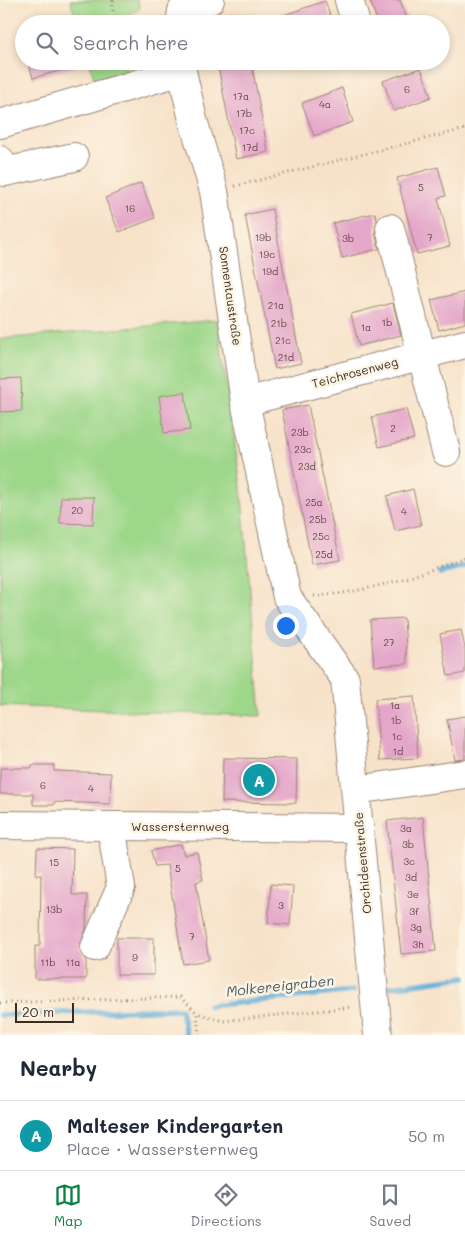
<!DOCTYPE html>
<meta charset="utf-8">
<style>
body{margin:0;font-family:Mali,sans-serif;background:#f2f2f3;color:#1f2937}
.scale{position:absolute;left:15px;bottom:12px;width:59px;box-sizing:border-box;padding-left:5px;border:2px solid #3b2a1e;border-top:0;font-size:14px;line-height:18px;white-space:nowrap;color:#3b2a1e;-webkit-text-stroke:4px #fcf5e5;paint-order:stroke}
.you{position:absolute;left:285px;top:625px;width:18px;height:18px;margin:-12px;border:4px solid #fff;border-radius:50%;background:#1a73e8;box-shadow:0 0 0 8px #1a73e833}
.badge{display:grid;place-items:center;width:32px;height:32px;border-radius:50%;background:#0b8043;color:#fff;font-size:16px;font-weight:700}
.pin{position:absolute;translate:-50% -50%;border:2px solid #fff;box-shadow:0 1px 5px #0006}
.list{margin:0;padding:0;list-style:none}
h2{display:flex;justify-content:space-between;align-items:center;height:65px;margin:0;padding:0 20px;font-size:21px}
h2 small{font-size:16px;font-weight:400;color:#747a83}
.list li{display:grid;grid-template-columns:32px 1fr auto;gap:15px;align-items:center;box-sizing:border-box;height:70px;padding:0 20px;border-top:1px solid #e0e1e3}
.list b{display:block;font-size:19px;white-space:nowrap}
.list p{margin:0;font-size:16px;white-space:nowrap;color:#747a83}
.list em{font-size:16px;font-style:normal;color:#747a83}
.icon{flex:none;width:28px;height:28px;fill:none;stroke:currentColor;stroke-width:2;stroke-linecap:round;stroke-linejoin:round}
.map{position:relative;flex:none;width:465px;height:1035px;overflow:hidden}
.search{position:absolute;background:#fff;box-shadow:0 2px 8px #0003;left:15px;right:15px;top:15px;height:55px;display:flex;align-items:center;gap:12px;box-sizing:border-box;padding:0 18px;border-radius:28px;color:#747a83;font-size:19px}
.sheet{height:135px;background:#fff}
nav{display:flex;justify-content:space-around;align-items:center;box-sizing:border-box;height:70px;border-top:1px solid #e0e1e3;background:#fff;font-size:14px;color:#747a83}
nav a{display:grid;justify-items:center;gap:2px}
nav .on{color:#0b8043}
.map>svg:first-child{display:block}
</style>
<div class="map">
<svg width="465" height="1035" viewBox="0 0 465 1035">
<rect width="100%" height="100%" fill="#fcf5e5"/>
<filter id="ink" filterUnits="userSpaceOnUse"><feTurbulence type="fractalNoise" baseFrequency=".02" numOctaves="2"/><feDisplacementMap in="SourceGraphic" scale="10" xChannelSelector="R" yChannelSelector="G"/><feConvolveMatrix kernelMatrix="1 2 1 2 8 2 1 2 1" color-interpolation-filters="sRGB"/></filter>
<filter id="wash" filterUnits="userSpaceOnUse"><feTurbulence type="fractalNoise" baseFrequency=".0096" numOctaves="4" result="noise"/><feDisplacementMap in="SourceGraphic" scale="20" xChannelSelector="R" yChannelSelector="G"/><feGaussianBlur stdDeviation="1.12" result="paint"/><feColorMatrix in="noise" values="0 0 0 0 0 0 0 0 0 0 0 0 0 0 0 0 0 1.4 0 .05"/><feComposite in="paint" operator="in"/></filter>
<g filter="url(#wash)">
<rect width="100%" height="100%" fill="#f7e2c9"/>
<g fill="#9dd78a" stroke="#6c8054">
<path d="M70 0H137L140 8 118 24H78Z"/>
<path d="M89 61H124L127 72 95 82Z"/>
<path d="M217 320 241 487 261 716 0 706V339Z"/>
</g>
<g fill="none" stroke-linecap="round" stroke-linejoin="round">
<g stroke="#5eadd8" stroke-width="5.5">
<path d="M440 573 465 567"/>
<path d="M390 987 465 977"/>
<path d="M209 1006 353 991"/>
<path d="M0 1015 181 1009 186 1035"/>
</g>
</g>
<g id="blocks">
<g fill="#e4a6c9">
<path d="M370 0H400L409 24H378Z"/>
<path d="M325 1 333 24H267L266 21Z"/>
<path d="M28 61H77V66L33 78Z"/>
<path d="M217 61H251L268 152 236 159Z"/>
<path d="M421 68 431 97 394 111 383 81Z"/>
<path d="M342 88 353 122 314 136 302 103Z"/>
<path d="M438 167 446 196 438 198 450 246 417 254 397 178Z"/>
<path d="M141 183 155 218 119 232 105 198Z"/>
<path d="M272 209 301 363 275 369 245 215Z"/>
<path d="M375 213 377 220 375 232 379 249 342 258 333 223Z"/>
<path d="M465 292V323L439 330 431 300Z"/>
<path d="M393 303 401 335 359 346 351 314Z"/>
<path d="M21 378 22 411 0 412V379Z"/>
<path d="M185 392 190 430 164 433 159 396Z"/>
<path d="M308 405 340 560 312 565 282 410Z"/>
<path d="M406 409 414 439 379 447 372 417Z"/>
<path d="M413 489 421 525 395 531 387 496Z"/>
<path d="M61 497H94L93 524 60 523Z"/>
<path d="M404 618 407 664 374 666 370 620Z"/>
<path d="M461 630 465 648V673L448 676 440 634Z"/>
<path d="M414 696 418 758 380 760 375 699Z"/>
<path d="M465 716V759L455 760 447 719Z"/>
<path d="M223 758 297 759 296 803 222 802Z"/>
<path d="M32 765H54V771L111 773 110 804 54 802V805H33V794H0V768H32Z"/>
<path d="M423 817 436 951 401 954 387 821Z"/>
<path d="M181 844 184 855 197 852 203 880 196 882 209 960 183 964 167 865 155 866 151 851Z"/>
<path d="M37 848 73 849 72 895H87L86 929 79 948 86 959V979H35V946H40L41 875H36Z"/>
<path d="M271 884 293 886 290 925 268 923Z"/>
<rect x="117" y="938" width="37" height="37"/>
</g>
</g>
</g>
<g filter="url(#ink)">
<use href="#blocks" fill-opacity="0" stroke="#998674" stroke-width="1"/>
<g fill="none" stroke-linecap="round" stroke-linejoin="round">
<g stroke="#998674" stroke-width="30">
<g id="minor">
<path d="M349 0 356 24"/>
<path d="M180 24 182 11 210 0"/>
<path d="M0 124 182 71 193 120 214 191 245 402 287 597 345 679 378 1035"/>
<path d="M0 160 5 172 74 157"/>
<path d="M390 228 446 452"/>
<path d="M245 402 465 344"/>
<path d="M356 790 465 774"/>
<path d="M0 825 360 828"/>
<path d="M95 947 121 887 111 826"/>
</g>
</g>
<g stroke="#998674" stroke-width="3" stroke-dasharray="1 4" stroke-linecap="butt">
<path d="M113 0V24"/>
<path d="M235 186 465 129"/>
<path d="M314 596C366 593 416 576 465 557"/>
<path d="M0 1003 180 997 197 1013"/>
<path d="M199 1035 197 1013 223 1021 353 1007"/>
</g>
<use href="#minor" stroke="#fff" stroke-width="28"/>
</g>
</g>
<g text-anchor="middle" stroke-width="5" stroke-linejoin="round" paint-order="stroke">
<g font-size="10" fill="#654949">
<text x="407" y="93">6</text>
<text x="241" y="100">17a</text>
<text x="325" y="108">4a</text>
<text x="244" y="117">17b</text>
<text x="247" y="134">17c</text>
<text x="250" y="151">17d</text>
<text x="421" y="191">5</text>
<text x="130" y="212">16</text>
<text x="263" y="241">19b</text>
<text x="430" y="241">7</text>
<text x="348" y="242">3b</text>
<text x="267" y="258">19c</text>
<text x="270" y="275">19d</text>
<text x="276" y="309">21a</text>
<text x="387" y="326">1b</text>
<text x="279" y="327">21b</text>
<text x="366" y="331">1a</text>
<text x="283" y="344">21c</text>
<text x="286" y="361">21d</text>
<text x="393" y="432">2</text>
<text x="300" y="436">23b</text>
<text x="303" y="453">23c</text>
<text x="307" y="470">23d</text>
<text x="314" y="506">25a</text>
<text x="77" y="514">20</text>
<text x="404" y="515">4</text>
<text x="318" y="523">25b</text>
<text x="321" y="540">25c</text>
<text x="324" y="558">25d</text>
<text x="389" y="646">27</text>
<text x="395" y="709">1a</text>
<text x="396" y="724">1b</text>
<text x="397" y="740">1c</text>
<text x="398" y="755">1d</text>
<text x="43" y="789">6</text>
<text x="91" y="792">4</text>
<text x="406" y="832">3a</text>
<text x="408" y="848">3b</text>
<text x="409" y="865">3c</text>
<text x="54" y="866">15</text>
<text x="178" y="872">5</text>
<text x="411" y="881">3d</text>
<text x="413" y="898">3e</text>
<text x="281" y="909">3</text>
<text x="54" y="913">13b</text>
<text x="414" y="915">3f</text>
<text x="416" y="931">3g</text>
<text x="192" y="940">7</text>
<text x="418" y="948">3h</text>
<text x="135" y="961">9</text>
<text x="48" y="966">11b</text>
<text x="73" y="966">11a</text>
</g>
<g font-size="12" fill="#3b2a1e" stroke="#fcf5e5">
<text transform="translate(230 296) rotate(82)" y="4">Sonnentaustraße</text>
<text transform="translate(355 373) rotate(-15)" y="4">Teichrosenweg</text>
<text x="180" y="831">Wassersternweg</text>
<text transform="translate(363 863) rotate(-95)" y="4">Orchideenstraße</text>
</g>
<g font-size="14" font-style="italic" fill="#47585f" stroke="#fcf5e5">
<text transform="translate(280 986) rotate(-6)" y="5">Molkereigraben</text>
</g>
</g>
</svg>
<div class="scale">20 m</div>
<div class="you"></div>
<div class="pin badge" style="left:259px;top:780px;background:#0f9aa8">A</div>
<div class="search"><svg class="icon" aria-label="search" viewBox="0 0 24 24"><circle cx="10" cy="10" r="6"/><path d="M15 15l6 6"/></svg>Search here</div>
</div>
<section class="sheet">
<h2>Nearby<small></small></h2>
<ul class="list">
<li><span class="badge" style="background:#0f9aa8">A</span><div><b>Malteser Kindergarten</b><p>Place · Wassersternweg</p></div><em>50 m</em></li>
</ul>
</section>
<nav>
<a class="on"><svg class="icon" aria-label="map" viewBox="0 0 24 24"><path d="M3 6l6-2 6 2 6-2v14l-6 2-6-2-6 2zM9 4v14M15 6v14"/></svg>Map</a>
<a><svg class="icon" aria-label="directions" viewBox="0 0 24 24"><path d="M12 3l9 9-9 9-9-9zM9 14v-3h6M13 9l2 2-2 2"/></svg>Directions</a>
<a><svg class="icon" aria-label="saved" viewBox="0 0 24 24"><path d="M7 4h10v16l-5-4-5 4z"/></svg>Saved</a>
</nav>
